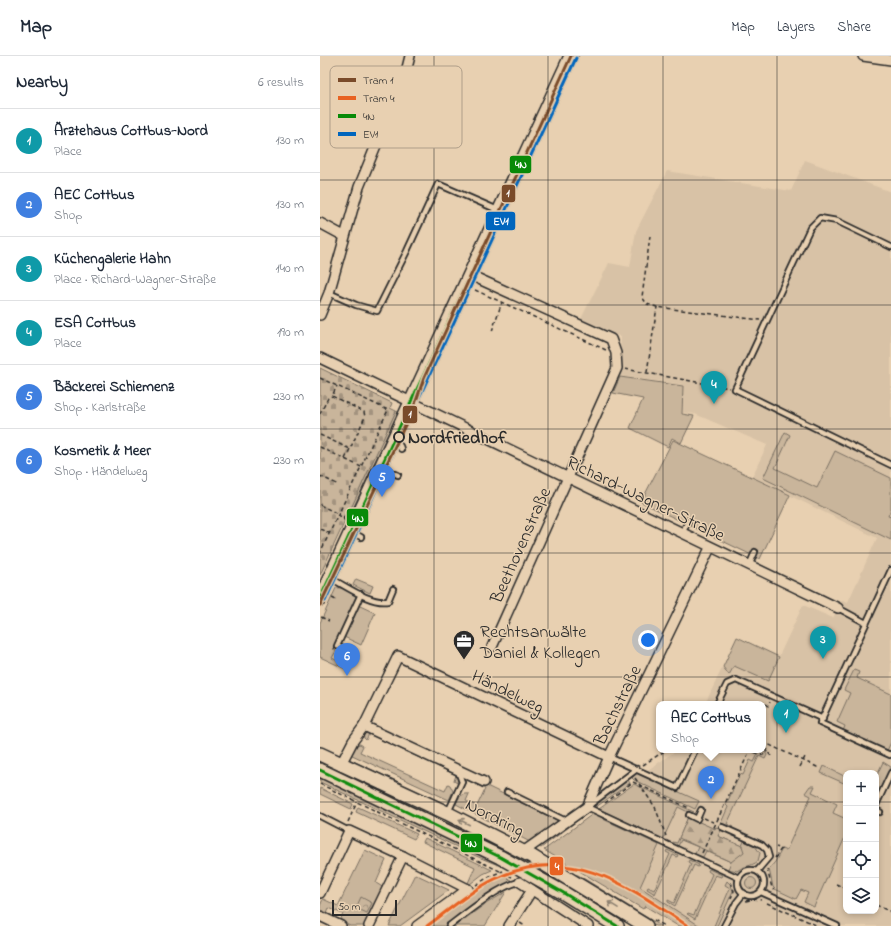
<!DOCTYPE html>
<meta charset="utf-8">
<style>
body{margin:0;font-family:"Indie Flower",sans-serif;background:#f6f6f7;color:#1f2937}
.controls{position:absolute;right:12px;bottom:12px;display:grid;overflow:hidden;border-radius:8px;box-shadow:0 2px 6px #0003}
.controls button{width:36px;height:36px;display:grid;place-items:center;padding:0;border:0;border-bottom:1px solid #e0e1e3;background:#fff;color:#1f2937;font:20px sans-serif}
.scale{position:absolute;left:12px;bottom:10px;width:65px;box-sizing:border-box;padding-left:4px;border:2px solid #2b2b2b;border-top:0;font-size:11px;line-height:14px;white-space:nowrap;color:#2b2b2b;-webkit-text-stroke:3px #e8d0b1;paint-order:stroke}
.you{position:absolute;left:328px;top:584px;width:14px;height:14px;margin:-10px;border:3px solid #fff;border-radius:50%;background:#1a73e8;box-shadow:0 0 0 6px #1a73e833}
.badge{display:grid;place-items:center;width:26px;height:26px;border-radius:50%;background:#d93025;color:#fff;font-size:13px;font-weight:700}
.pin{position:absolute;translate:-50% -33px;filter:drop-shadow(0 1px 2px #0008)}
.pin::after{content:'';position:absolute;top:21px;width:14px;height:12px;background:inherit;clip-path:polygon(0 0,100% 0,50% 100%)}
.popup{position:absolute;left:336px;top:645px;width:110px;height:52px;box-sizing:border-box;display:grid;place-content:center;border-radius:8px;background:#fff;filter:drop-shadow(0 1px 3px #0005);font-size:13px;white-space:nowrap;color:#747a83}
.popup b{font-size:15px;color:#1f2937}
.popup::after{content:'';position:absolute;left:50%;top:100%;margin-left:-8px;border:8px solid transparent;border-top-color:#fff}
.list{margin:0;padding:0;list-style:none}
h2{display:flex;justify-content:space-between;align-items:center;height:52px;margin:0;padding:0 16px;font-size:17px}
h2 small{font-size:13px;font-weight:400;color:#747a83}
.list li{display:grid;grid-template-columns:26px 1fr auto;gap:12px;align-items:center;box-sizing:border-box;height:64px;padding:0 16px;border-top:1px solid #e0e1e3}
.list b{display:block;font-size:15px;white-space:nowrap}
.list p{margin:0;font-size:13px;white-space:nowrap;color:#747a83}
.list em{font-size:13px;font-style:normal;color:#747a83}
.icon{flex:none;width:22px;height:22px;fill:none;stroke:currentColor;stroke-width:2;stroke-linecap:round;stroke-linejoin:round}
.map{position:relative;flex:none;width:571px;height:870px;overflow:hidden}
header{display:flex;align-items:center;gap:24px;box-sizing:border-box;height:56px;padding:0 20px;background:#fff;border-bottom:1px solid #e0e1e3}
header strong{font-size:19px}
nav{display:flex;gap:22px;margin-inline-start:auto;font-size:14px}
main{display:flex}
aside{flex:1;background:#fff}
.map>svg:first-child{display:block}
</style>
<header>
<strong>Map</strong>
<nav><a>Map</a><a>Layers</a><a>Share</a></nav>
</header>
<main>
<aside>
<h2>Nearby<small>6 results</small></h2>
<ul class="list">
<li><span class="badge" style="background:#0f9aa8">1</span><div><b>Ärztehaus Cottbus-Nord</b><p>Place</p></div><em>130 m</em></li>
<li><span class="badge" style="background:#3f7fe0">2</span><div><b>AEC Cottbus</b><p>Shop</p></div><em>130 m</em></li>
<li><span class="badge" style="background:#0f9aa8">3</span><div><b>Küchengalerie Hahn</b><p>Place · Richard-Wagner-Straße</p></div><em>140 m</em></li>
<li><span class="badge" style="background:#0f9aa8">4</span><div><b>ESA Cottbus</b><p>Place</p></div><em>190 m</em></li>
<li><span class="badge" style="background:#3f7fe0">5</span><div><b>Bäckerei Schiemenz</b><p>Shop · Karlstraße</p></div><em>230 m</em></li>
<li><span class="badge" style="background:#3f7fe0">6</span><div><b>Kosmetik &amp; Meer</b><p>Shop · Händelweg</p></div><em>230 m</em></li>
</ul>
</aside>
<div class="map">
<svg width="571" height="870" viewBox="0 0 571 870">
<defs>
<pattern id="forest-firs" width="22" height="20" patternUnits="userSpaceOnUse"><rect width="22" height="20" fill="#c9b59b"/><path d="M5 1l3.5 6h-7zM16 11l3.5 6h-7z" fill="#a3937f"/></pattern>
<pattern id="cemetery-stones" width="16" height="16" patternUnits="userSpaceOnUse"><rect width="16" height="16" fill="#c9b59b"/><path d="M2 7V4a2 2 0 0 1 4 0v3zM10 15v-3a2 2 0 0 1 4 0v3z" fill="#a3937f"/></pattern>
<pattern id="park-crowns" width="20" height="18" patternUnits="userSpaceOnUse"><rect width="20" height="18" fill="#c9b59b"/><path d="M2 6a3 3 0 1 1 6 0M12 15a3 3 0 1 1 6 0" fill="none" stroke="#a3937f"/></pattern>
</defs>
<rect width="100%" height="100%" fill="#e8d0b1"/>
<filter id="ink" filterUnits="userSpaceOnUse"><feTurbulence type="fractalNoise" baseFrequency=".025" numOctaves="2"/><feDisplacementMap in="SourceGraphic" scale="8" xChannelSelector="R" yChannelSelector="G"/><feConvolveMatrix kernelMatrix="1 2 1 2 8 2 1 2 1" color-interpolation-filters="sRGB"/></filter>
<g filter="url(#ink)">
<path fill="#d8c2a6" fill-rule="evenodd" d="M485 104 571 136V870H373L224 794 314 728 328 714 357 694H443V648H385L417 581 459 600 483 549 513 562 522 544 528 546 557 482 432 421 447 389 375 358 363 357V329L298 320 301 281 261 263 289 207 310 211 316 175 347 115 471 135ZM526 717H556V855H526Z"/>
<g fill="#c9b59b" stroke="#7a7063">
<path d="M300 321 363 330 362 358 374 360 361 387 352 382 348 391 310 372 323 343 293 337Z"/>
<path d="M76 355 78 356 31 457 29 456Z"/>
<path d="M465 376 470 379 455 412 497 432 515 395 571 422V453L568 460 571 461V484L443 422Z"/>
<path d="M353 384 470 439 440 503 321 446Z"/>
<path d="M36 523 53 530 50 537 33 529Z"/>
<path d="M16 532C24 531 33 535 37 541L13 593 16 595 12 602 30 611 28 614 0 601V567Z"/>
<path d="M38 549 55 557 41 589 24 581Z"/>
<path d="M417 581 459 601 448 625 414 610 409 619 403 611Z"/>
<path d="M534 614 539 616 537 622 571 638V686L567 695 523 675 525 670 517 666 530 637 524 634Z"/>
<path d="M48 674 135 717C137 720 138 723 137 727L134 725 136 719 49 678 46 684 44 682C43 678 44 676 48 674Z"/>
<path d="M40 688 43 690 40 696 125 735 128 728 130 729 133 735 129 744 30 698 36 689Z"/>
<path d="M440 694 445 696 447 699 445 703 439 700 407 768 413 771 412 772 401 767 408 751 406 749 420 718 423 719 430 704 434 706Z"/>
<path d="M29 703 126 748 124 749 30 707Z"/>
<path d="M563 706 571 711 556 743V721Z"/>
<path d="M0 707 27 716 126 762 188 795 186 796 136 770 103 758 0 710Z"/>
<path d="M504 710 526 721V728L501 717Z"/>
<path d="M317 717 379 745 375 753 314 724 312 722Z"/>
<path d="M144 719 239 765 210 786 136 748C139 741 141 737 149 738L146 745 157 750 165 733 147 724 144 729Z"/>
<path d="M0 720 184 809 183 811 156 800 0 726Z"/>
<path d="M308 724 310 727 276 751 275 748Z"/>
<path d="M314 728 374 756 370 757 358 751 343 783 279 753Z"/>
<path d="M490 730H495L492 736 517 748 513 757 524 762 526 757V779L494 851 484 846 488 837 481 834 476 843 455 833 453 831 449 813 455 806 462 793 466 795 491 740 485 737Z"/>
<path d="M0 732 33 748 31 753 0 738Z"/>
<path d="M38 751 97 778 94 783 36 756Z"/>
<path d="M266 756H269L221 792 218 790Z"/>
<path d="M274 757 280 760 283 763 339 789 320 831 380 870H358L325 850 323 853 224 794Z"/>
<path d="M368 761 394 773 396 771 401 774 398 780 422 790 424 785 435 790 440 797 438 805C431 811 425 809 417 815L408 813 411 806 386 795 383 801 375 798 378 791 361 784 358 790 352 788 353 786 357 787Z"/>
<path d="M105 782 172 814 163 818 150 828 148 827 155 811 103 786Z"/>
<path d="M45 794 66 804 56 827 64 832 47 870H30L20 865 23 858 9 852 6 859 0 856V850L3 843 18 850Z"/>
<path d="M347 794 358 799 357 801 353 799 335 838 327 833 328 831 334 834 350 798 346 796Z"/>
<path d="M369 804 379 809 378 811 374 809 355 850 348 846V844L354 847 371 808 368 806Z"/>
<path d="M389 813 402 819 401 821 395 819 375 863 367 858 368 857 374 859 392 818 388 815Z"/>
<path d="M95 818 129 834 80 870H69Z"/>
<path d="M182 818 192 825 164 842 125 870H102C128 851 152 830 182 818Z"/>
<path d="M251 818 258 819 341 870H335Z"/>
<circle cx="431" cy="827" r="5.5"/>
<path d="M407 825 411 829 413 835 397 870H394L410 832 405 829Z"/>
<path d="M186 836 165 870H135L164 849Z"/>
</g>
<path fill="url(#forest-firs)" stroke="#7a7063" d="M368 761 395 773 396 771 401 774 398 780 422 790 424 796 411 806 359 782Z"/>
<path fill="url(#cemetery-stones)" stroke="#7a7063" d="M0 312 72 347 70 352 76 355 0 519Z"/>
<path fill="url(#park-crowns)" stroke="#7a7063" d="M41 841 52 847 47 857 36 852Z"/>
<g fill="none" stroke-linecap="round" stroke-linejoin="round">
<g stroke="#2b2b2b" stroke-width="8">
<g id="lane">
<path d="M571 191 517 165 500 162 490 172 415 333 571 409"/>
<path d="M9 237 36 249 57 255 87 195 118 128 178 154"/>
<path d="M73 387 80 390 81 393"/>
<path d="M61 412 78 419"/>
<path d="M27 462 34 466"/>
<path d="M33 477 41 481"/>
<path d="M362 478 368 465"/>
<path d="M429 510 435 496"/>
<path d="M571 514 500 667 570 699 571 698"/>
<path d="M10 522C26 530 50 548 68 545L73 533"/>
<path d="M518 552 546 567"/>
<path d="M34 598 17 590 41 538"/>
<path d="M397 648 407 628 416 624 503 663"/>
<path d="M289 701 357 732 375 694"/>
<path d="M317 713 267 751 419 822"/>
<path d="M187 736 246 765"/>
<path d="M556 749 571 717"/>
<path d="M556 754 560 756"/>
<path d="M128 756 142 726 138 715"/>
<path d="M369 759 377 763 381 754"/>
<path d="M0 760 29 775"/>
<path d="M402 771 442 789 447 794 449 801 437 815"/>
<circle cx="431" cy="827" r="13"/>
<path d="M441 836 517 870"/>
<path d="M129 870C146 857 180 829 200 826"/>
<path d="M404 870 416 847 424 837"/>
</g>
</g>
<g stroke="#2b2b2b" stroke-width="12">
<g id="street">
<path d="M543 0 571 4"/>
<path d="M0 167 24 180"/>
<path d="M150 219 291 283 296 297 297 312 172 591"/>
<path d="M0 259 9 237 39 131 86 16 90 0"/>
<path d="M0 302 518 552"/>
<path d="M44 670 164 726"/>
<path d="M21 708 33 685 44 670 78 600 289 701"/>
<path d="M203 796 267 751 289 701 390 492"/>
<path d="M200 826 268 870"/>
<path d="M0 837 29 775 83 800 148 833 97 870"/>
<path d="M0 860 21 870"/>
<path d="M49 870 83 800"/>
<path d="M189 870 212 834"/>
</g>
</g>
<g stroke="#2b2b2b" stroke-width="16">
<g id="secondary">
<path d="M0 543 251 0"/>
<path d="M0 698 127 757 211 800 326 870"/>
<path d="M0 714 180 801 242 836 297 870"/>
</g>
</g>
<g stroke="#2b2b2b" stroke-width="1.5" stroke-dasharray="4 3" stroke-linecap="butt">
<path d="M330 180 322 241 327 248 337 251 440 264"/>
<path d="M155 234 286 294"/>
<path d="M172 275 182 246"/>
<path d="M305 313 410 332"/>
<path d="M327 316 337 251"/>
<path d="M0 322 68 354 0 497"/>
<path d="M0 358 8 342 12 340"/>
<path d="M0 379 30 393 45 361 44 356 12 340 17 330"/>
<path d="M0 391 41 411"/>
<path d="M25 403 30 393"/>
<path d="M0 420 19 429"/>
<path d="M0 449 18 458 21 461"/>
<path d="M0 473 9 477"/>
<path d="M12 542 18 545"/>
<path d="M1 561 9 565"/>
<path d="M445 648 448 650 450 646"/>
<path d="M443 686 497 711 498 708"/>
<path d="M443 693 447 695 451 700"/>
<path d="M427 694 443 699 446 697 449 690"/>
<path d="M323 709 346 694"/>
<path d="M480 711 485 701"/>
<path d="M315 722 335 751 346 780"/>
<path d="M0 728 192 821"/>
<path d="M285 747 313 726 369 752"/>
<path d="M384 762 395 767"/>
<path d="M28 766 37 746"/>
<path d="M382 797 430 694"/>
<path d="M455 802 461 793 456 791"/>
<path d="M447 813 452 832 454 834"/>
<path d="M411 826 414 835 411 842"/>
<path d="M516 828 525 832 526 834"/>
<path d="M156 829 170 820 183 815"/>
<path d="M426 845 434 843 441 844"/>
<path d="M447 847 498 870"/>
<path d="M556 849 571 856"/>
<path d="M334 864 345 870"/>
<path d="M200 867 205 870"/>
</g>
<use href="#lane" stroke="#e8d0b1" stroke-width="4.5"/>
<use href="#street" stroke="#e8d0b1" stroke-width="9"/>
<use href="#secondary" stroke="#e8d0b1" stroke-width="13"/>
<g stroke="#e8d0b1" stroke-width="6">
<g id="bus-1">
<path d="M0 543 251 0"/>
<path d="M0 714 180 801 242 836 297 870"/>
</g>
</g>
<g stroke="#e8d0b1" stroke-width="6">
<path id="bus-2" d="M5 545 256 2"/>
</g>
<use href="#bus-1" stroke="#088a08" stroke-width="3"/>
<use href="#bus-2" stroke="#0065bd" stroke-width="3"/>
<g stroke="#e8d0b1" stroke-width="6">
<path id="tram-1" d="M0 549 95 348 104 322 251 0"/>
</g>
<g stroke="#e8d0b1" stroke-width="6">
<path id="tram-2" d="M107 870C129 854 150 835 175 823 250 787 307 829 368 870"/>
</g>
<use href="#tram-1" stroke="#7a4b2a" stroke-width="3"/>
<use href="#tram-2" stroke="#e86222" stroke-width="3"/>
</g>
<defs><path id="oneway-shaft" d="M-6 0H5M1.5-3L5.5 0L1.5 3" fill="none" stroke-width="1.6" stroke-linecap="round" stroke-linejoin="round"/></defs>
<g stroke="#8a7e6e">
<use href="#oneway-shaft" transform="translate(144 766) rotate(-153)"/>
<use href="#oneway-shaft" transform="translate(293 849) rotate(-148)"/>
</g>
</g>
<path fill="none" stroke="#2b2b2b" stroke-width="1" stroke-opacity="0.55" d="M114 0V870M228 0V870M343 0V870M457 0V870M0 124H571M0 249H571M0 373H571M0 497H571M0 621H571M0 746H526M556 746H571"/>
<defs>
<g id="office-pin" transform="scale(1.15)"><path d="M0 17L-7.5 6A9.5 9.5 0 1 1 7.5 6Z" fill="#2b2b2b" stroke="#e8d0b1"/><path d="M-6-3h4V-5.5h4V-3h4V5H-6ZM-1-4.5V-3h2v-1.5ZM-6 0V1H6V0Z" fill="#fff"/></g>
</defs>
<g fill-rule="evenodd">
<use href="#office-pin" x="144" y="585"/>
</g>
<circle fill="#e8d0b1" stroke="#2b2b2b" stroke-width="2" cx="79" cy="381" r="5"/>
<g text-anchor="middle" stroke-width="3" stroke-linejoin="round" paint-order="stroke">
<g font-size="18" font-weight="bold" fill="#2b2b2b" stroke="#e8d0b1" text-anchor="start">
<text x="88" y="387">Nordfriedhof</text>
</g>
<g font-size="18" fill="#2b2b2b" stroke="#e8d0b1">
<text transform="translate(326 442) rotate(26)" y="6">Richard-Wagner-Straße</text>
<text transform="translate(200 489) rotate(-66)" y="6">Beethovenstraße</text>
<text transform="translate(188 635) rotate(26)" y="6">Händelweg</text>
<text transform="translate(297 649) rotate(-64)" y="6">Bachstraße</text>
<text transform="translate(175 761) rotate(27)" y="6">Nordring</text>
</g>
<g font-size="18" fill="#2b2b2b" stroke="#e8d0b1" text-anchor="start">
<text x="160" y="581">Rechtsanwälte<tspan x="160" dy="21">Daniel &amp; Kollegen</tspan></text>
</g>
</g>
<rect x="10" y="10" width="132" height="82" rx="6" fill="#e8d0b1" stroke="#af9e89" stroke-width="1"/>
<rect x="18" y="22" width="18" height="4" fill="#7a4b2a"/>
<rect x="18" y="40" width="18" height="4" fill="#e86222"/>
<rect x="18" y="58" width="18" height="4" fill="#088a08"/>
<rect x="18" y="76" width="18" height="4" fill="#0065bd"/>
<g font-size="11" fill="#2b2b2b">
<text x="43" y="28">Tram 1</text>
<text x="43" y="46">Tram 4</text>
<text x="43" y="64">4N</text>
<text x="43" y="82">EV1</text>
</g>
<g stroke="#e8d0b1" stroke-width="1.5">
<rect x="189" y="99" width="23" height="19" rx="4" fill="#088a08"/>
<rect x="181" y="128" width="15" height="19" rx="4" fill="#7a4b2a"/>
<rect x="165" y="155" width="31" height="20" rx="4" fill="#0065bd"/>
<rect x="82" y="349" width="16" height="19" rx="4" fill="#7a4b2a"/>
<rect x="26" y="452" width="23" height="19" rx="4" fill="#088a08"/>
<rect x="140" y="777" width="23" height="20" rx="4" fill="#088a08"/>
<rect x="229" y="800" width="15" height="20" rx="4" fill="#e86222"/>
</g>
<g font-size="11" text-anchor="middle" font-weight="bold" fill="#fff">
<text x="201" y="112">4N</text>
<text x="188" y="141">1</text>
<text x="181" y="169">EV1</text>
<text x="90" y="362">1</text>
<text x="38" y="466">4N</text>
<text x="151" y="791">4N</text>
<text x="237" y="814">4</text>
</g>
</svg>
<div class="controls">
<button>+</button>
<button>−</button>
<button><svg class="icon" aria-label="locate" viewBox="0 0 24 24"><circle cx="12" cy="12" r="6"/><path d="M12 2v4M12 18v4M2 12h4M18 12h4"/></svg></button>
<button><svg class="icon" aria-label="layers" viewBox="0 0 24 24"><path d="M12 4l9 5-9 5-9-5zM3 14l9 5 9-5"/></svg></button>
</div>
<div class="scale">50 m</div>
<div class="you"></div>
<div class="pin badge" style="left:466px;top:677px;background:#0f9aa8">1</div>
<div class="pin badge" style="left:391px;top:743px;background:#3f7fe0">2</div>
<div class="popup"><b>AEC Cottbus</b>Shop</div>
<div class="pin badge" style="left:503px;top:603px;background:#0f9aa8">3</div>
<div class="pin badge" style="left:394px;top:348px;background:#0f9aa8">4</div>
<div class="pin badge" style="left:62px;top:441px;background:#3f7fe0">5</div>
<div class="pin badge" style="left:27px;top:620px;background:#3f7fe0">6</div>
</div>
</main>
